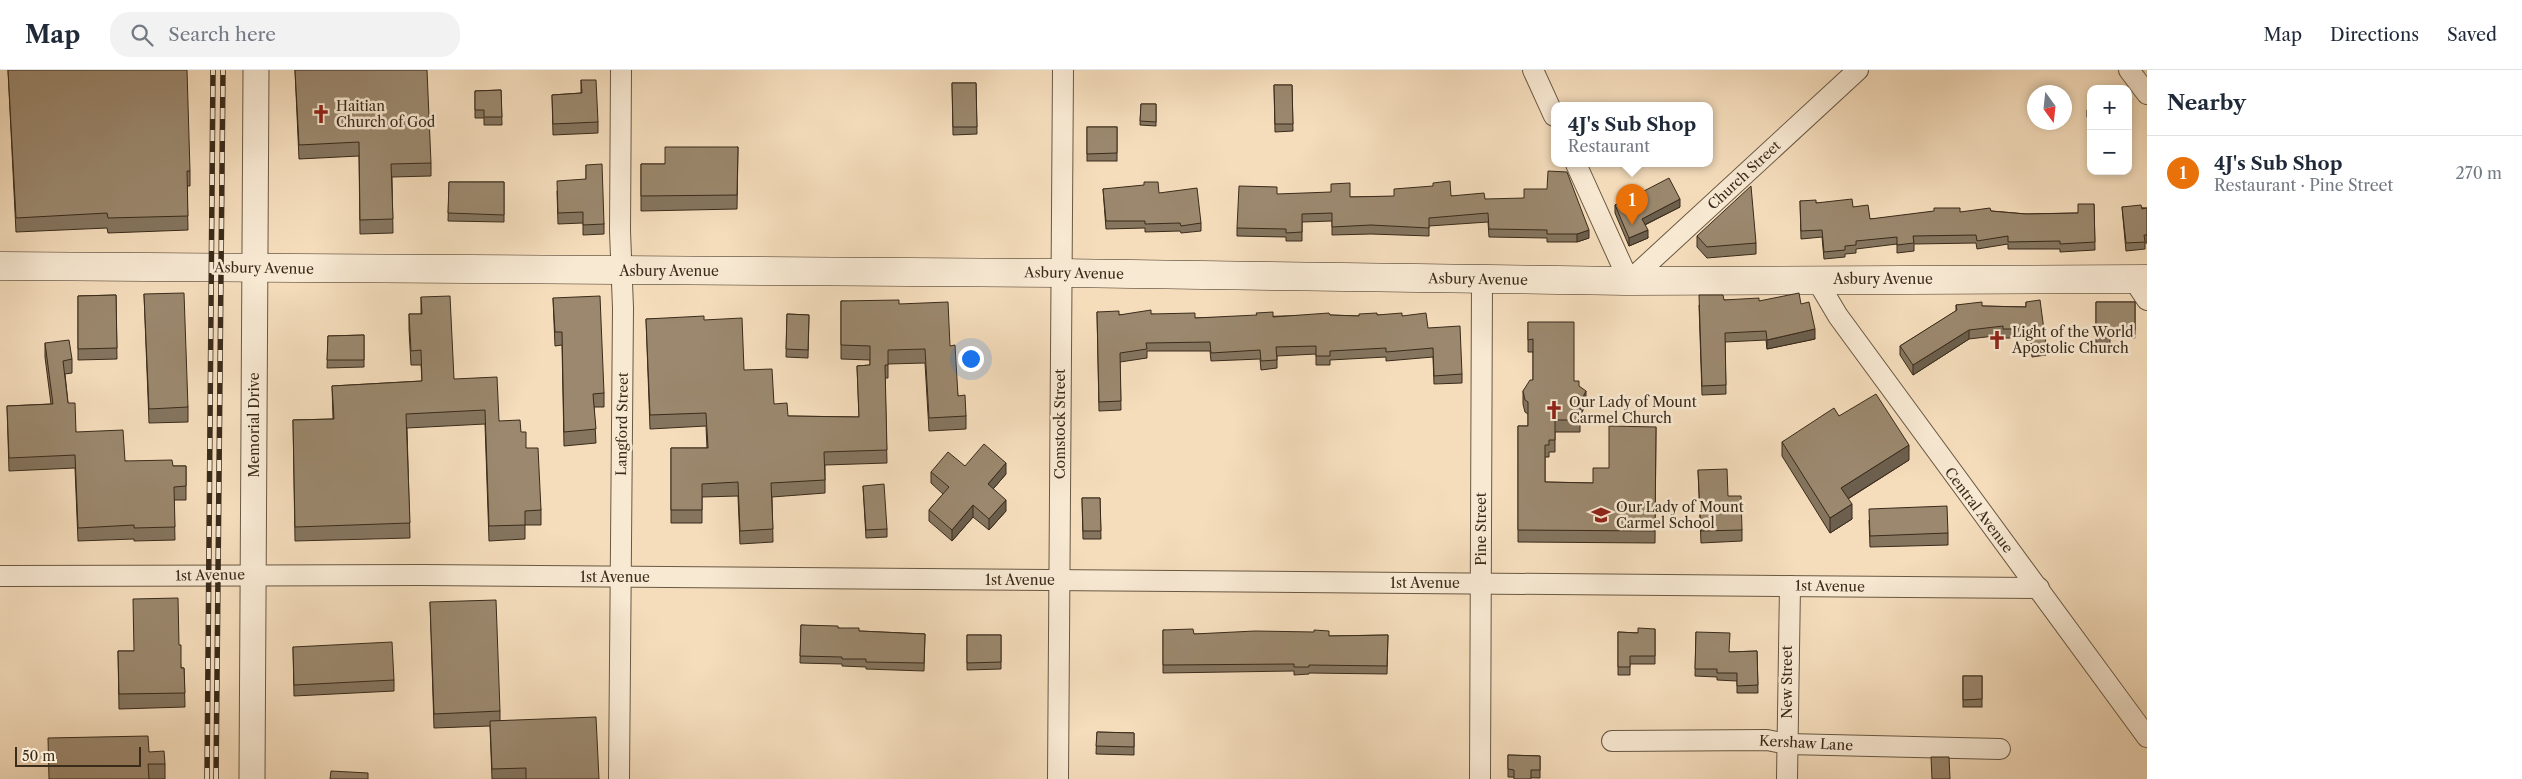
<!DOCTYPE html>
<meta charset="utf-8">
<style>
body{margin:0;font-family:"Libre Caslon Text",serif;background:#f2f2f3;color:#1f2937}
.controls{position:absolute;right:15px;top:15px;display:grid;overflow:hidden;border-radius:10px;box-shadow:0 2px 8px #0003}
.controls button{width:45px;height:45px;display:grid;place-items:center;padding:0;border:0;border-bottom:1px solid #e0e1e3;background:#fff;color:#1f2937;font:25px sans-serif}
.compass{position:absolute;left:2027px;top:15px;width:45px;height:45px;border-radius:50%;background:#fff;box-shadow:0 2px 8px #0003;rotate:165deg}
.scale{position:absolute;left:15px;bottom:12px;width:126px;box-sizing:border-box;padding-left:5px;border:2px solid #3a2b1a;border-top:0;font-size:14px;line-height:18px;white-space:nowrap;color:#3a2b1a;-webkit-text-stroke:4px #f8e9d3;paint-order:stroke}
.you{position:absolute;left:970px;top:288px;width:18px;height:18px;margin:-12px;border:4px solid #fff;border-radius:50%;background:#1a73e8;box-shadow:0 0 0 8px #1a73e833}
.badge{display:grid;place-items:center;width:32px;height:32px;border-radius:50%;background:#0b8043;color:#fff;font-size:16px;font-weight:700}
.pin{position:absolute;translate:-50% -41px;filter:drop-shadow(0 1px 2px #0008)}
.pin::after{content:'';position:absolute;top:26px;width:18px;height:15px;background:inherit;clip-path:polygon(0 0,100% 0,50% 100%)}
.popup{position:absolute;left:1551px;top:32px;width:162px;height:65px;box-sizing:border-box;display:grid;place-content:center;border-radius:10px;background:#fff;filter:drop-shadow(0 1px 4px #0005);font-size:16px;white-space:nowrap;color:#747a83}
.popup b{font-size:19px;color:#1f2937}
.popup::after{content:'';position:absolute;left:50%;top:100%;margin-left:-10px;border:10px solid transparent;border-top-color:#fff}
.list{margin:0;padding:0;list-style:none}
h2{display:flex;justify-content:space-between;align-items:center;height:65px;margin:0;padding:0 20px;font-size:21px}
h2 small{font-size:16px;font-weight:400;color:#747a83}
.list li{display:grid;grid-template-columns:32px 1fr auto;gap:15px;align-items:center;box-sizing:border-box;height:75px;padding:0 20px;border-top:1px solid #e0e1e3}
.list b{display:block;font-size:19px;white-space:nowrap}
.list p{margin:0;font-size:16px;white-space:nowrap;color:#747a83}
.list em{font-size:16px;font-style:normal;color:#747a83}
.icon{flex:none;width:28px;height:28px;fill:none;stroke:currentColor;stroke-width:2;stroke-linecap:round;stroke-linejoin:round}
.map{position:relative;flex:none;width:2147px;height:709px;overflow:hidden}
header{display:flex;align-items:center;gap:30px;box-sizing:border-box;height:70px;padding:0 25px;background:#fff;border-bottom:1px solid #e0e1e3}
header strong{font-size:24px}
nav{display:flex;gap:28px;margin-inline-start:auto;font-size:18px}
.search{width:350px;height:45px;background:#f2f2f3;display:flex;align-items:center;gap:12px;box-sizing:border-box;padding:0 18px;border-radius:20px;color:#747a83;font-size:19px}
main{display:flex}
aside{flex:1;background:#fff}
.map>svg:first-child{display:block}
</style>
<header>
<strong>Map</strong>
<div class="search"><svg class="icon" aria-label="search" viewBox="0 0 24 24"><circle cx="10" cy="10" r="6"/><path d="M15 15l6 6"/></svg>Search here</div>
<nav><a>Map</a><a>Directions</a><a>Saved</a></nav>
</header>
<main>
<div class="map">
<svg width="2147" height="709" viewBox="0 0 2147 709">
<rect width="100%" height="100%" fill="#f5ddbc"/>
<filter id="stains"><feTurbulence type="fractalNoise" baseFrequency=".004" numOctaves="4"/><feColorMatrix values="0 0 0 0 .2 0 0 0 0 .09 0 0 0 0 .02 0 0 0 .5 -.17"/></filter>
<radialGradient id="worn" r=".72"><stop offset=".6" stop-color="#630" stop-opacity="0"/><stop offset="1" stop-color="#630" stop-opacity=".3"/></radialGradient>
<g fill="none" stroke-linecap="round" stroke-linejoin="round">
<g stroke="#695842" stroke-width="22">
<g id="minor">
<path d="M1533 0 1554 46"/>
<path d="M2129 0 2147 24"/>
<path d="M1576 94 1629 211 1858 0"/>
<path d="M1816 209 1838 246 2147 667"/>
<path d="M2133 209 2147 230"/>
<path d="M0 506 422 505 2039 518"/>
<path d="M1612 671 1767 670 1787 674 2000 679"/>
<path d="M619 709 623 238 620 161 621 0"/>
<path d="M1058 709 1063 0"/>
<path d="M1480 709 1482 209"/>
<path d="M1787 709 1790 516"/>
</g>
</g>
<g stroke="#695842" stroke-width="27">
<path id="tertiary" d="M252 709 256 0"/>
</g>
<g stroke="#3a2b1a" stroke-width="29">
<path id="secondary" d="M0 196 1061 203 1626 211 2147 209"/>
</g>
<use href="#minor" stroke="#f8e9d3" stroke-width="20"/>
<use href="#tertiary" stroke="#f8e9d3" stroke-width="25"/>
<use href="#secondary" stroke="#f8e9d3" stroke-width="28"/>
<g stroke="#3a2b1a" stroke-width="5.5">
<g id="rail">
<path d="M207 709 213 0"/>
<path d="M216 709 223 0"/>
</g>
</g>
<use href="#rail" stroke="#f8e9d3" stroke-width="4" stroke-dasharray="11" stroke-linecap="butt"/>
</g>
<g fill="#85755f" stroke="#3a2b1a">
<path d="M8 0 190 101V116H187L188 160 108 163 107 158 16 162Z"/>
<path d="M295 0 431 93V106L392 107 393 163 360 164 359 86 299 89Z"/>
<path d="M581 10 598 52V63L553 65 552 25 581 23Z"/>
<path d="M952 13H976L977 64 953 65Z"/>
<path d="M1274 15H1292L1293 61 1275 62Z"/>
<path d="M501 20 502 55H484V48H475V21Z"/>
<path d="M1141 34H1156V56L1140 55Z"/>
<path d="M2091 37V53L2087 47V40Z"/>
<rect x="1087" y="57" width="30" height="34"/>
<path d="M738 77 737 139 641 141V94H665Z"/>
<path d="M586 95 604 154V164L583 165V153L558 154 557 121 586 109Z"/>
<path d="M449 112H504V152L448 151Z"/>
<path d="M1103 119 1159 123 1201 153V161L1181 163 1180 161 1145 162V158L1106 159Z"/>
<path d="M1644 121 1680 137 1645 155 1648 168 1629 176 1615 143V135L1644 123Z"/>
<path d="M1451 126 1485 129 1589 168 1577 172H1547V168L1489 167 1488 152 1429 156V166L1371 164 1332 165V151L1302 152V171H1286V167L1237 166V158L1350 127Z"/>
<path d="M1800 131 1853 137 1870 149 1991 141 2026 144 2078 143 2094 134 2095 180 2060 182V179H2008V174L1977 179 1976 173 1914 174V181L1897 183V174L1856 179V183L1845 184V187L1824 189 1822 167 1801 169Z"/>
<path d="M2122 137 2147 138V173H2145V179L2126 181Z"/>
<path d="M1697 166 1756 173V184L1707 188 1697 177Z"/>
<path d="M144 224 188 337V352L149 353Z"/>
<path d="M116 225 117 289 78 290V226Z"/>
<path d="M421 227 454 309 499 351 521 362 526 378 541 440V455H525V469L489 471 485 354 407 358 410 468 295 471 293 350 333 349 332 316 422 311 421 295H411L409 259V244H421Z"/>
<path d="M553 228 604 323V337H594L596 373 564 376 562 275 555 276Z"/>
<path d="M1724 230 1801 234 1815 269 1767 279 1766 270 1725 272 1726 324 1702 325 1699 235Z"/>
<path d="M841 231 899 234 950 276 958 326 966 346V359L929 361 925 293 888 294V308H885L887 393 825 395V423L772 427 773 472 740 474 738 426 702 427V453H671V378H707L706 356 650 359 646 249 704 250 744 300 774 334 788 346 859 347 857 296 870 295V290L841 289Z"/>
<path d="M2026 232 2046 275V285L2032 287 2030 268H2003V265L1969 269 1913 305 1900 285V276L1956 241V235L1982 236 2026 237Z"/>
<path d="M2096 232H2135V268L2110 267V275H2096Z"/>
<path d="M1097 242 1119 245 1151 244 1195 248 1330 245 1359 246 1377 245 1402 246 1428 258 1462 304V313L1434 314 1433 287 1386 291V287L1330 290V295H1316V284L1277 286V298L1261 300 1260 289 1211 291 1210 281H1147V288L1120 292 1121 340 1099 341Z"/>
<path d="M787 244 809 245 808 288 786 287Z"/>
<path d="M1528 252 1574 311 1579 316 1586 334 1580 346V362H1555V382H1549V387H1545V412L1593 413 1609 398 1656 357 1655 473 1518 472V356H1528V344L1525 342 1523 334V321L1533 310V282H1528Z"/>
<path d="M364 265V297L327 298 328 266Z"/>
<path d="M45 273 72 289V303L65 304 68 333 76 362 125 391 173 396H186V430H174L175 470 134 471V469L78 471 75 398 9 401 7 336 51 334 45 287Z"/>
<path d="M1839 346 1909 390 1848 429 1852 449 1830 463 1782 386V372Z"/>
<path d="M965 396 1006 404 993 419 1006 441 989 460 973 447 952 471 929 451V440L943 424 931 413V402Z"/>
<path d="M1698 400 1728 426 1742 460V471L1701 473Z"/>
<path d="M863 416 887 459V467L866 468Z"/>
<path d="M1082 428H1100L1101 469H1083Z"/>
<path d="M1869 450 1948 463V475L1870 477Z"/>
<path d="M430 532 500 641V651L599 709H492L490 656 434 658Z"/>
<path d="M801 555 838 558 859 561 925 564 924 601 866 599V597L842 596V594L800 593Z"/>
<path d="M1655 559V594H1630V605H1618V562L1638 563Z"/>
<path d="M1163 560 1194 564 1329 566 1388 565 1387 604 1309 603V604L1294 605V601L1163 603Z"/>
<path d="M1696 562 1729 582 1757 581 1758 623H1737V611L1717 610V607L1695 606Z"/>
<path d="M967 565H1001V599L967 600Z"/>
<path d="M179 575 181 598H184L185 637 119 639 118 581H134Z"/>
<path d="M293 577 394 610V621L294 626Z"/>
<rect x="1963" y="606" width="19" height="31"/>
<path d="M1097 662 1134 663V685L1096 684Z"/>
<path d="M149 682 165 694V709H49Z"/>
<path d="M1508 685 1540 686V708L1508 707Z"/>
</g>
<g fill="#6c5f4d" stroke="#3a2b1a">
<path d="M2131 57V65L2128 67V60Z"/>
<path d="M1680 129V137L1642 156V149Z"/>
<path d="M1589 160V168L1577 172V164Z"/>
<path d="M1648 160V168L1629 176V168Z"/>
<path d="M1815 259V269L1767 279V270Z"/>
<path d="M1969 260V269L1913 305V295Z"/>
<path d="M1586 321V334L1580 346V333Z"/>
<path d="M1909 375V390L1841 433V418Z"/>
<path d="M1006 393V404L988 425V414Z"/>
<path d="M1006 430V441L989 460V449Z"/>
<path d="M1852 434V449L1830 463V448Z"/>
<path d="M973 435V447L952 471V460Z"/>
</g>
<g fill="#9b886e" stroke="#3a2b1a">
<path d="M8 0H187L190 101H187L188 146 108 148 107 143 16 148Z"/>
<path d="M295 0H427L431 93 391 94 393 149 360 150 359 72 299 75Z"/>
<path d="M581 10H596L598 52 553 54 552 25 582 23Z"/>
<path d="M952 13H976L977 57H953Z"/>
<path d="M1274 15H1292L1293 54H1275Z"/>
<path d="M501 20 502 47H484V40H475V21Z"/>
<path d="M1141 34H1156V52L1140 51Z"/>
<path d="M2091 37V45L2087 40Z"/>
<path d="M2128 52 2131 57 2128 60Z"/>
<path d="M1087 57H1117V83L1087 84Z"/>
<path d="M665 77H738L737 125 641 126V94H665Z"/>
<path d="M602 94 604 154 583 155V142L558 143 557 111 586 109V95Z"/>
<path d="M1548 101 1567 102 1589 160 1577 164H1547V160L1489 159 1488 143 1429 148V158L1371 155 1332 157V143L1302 144V162L1286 163V159L1237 158 1239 116 1277 117V124L1331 122V114L1350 113V127L1394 126V119L1433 116V113L1450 111 1451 126 1484 123 1485 129 1524 128V119H1547Z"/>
<path d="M1669 108 1680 129 1642 149 1648 160 1629 168 1615 135 1645 123 1644 121Z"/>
<path d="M449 112H504V145L448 143Z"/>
<path d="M1144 112H1158L1159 123 1197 118 1201 153 1181 156 1180 153 1145 154V151H1106L1103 119 1144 115Z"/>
<path d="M1751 116 1756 173 1707 177 1697 166Z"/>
<path d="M1852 129 1853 137 1868 135 1870 149 1934 141V138H1960V142L1990 138 1991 141 2026 144 2078 143V134H2094L2095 172 2060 174V171L2008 172V166L1977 171 1976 165 1913 166 1914 173 1897 175V167L1856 171V175L1845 176V180L1824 182 1822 160 1801 161 1800 131 1816 130V133Z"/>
<path d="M2141 135 2142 139 2147 138V165H2144L2145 172 2126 173 2122 137Z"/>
<path d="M184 223 188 337 149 339 144 224Z"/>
<path d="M1799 223 1801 234 1809 232 1815 259 1767 270 1766 261 1725 263 1726 315 1702 316 1699 225H1723L1724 230 1759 228V231Z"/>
<path d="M116 225 117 278 78 279V226Z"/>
<path d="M450 226 454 309 497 307 499 351 520 350 521 362H526V378H538L541 440 525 441V455L489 456 485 340 406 344 410 453 295 457 293 350 334 349 332 316 422 311 421 280 411 281 409 244H422L421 227Z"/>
<path d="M600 226 604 323 593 324 596 359 564 362 562 262H555L553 228Z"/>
<path d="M899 230V234L948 232 950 276 955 275 958 326 965 325 966 346 929 348 925 279 888 280V295H885L887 380 824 382 825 410 771 413 773 459 740 461 738 412 702 414V440H671V378H708L706 343 650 345 646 249 704 246V250L742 248 744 300 772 299 774 334 787 333 788 346 859 347 857 296 870 295V276L841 275V231Z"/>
<path d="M2040 230 2046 275 2032 278 2030 259H2003V256L1969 260 1913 295 1900 276 1957 240 1956 235 1982 232V236L2026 237V232Z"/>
<path d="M2096 232H2135V260H2110V268L2096 267Z"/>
<path d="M1151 240V244L1195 243V248L1257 245 1256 243 1273 242V247L1329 243 1330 245 1359 246V244L1377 243V245L1402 243V246L1426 243 1428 258 1460 256 1462 304 1434 306 1433 278 1386 282V278L1330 281V286H1316V276L1276 277 1277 290 1261 291 1260 280 1211 283 1210 272 1146 273 1147 279 1120 283 1121 331 1099 332 1097 242 1119 241V245Z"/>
<path d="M787 244 809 245 808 280 786 279Z"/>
<path d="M1528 252H1574V311H1579V316L1586 321 1580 333V350H1555V370H1549V375H1545V412L1593 413V398H1609V356L1656 357 1655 461 1518 460V356H1528V332L1525 330 1523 321 1530 310H1533V269L1528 270Z"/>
<path d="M364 265V290H327L328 266Z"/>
<path d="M69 270 72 289 63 291 68 333H75L76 362 123 360 125 391 172 390 173 396H186V416L174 417 175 457 134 458V455L78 458 75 385 9 388 7 336 53 334 45 273Z"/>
<path d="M1876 324 1909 375 1841 418 1852 434 1830 448 1782 372 1834 338 1839 346Z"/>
<path d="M984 374 1006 393 988 414 1006 430 989 449 973 435 952 460 929 440 949 417 931 402 948 382 965 396Z"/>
<path d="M1727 399 1728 426H1741L1742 460 1701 461 1698 400Z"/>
<path d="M884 414 887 459 866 460 863 416Z"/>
<path d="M1082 428H1100L1101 461H1083Z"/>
<path d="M1947 436 1948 463 1870 466 1869 439Z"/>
<path d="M178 528 179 575H181V598H184L185 623 119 624 118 581H134L133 529Z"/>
<path d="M496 530 500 641 434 644 430 532Z"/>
<path d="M801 555 838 556V558H859V561L925 564 924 593 866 592V589H842V587L800 586Z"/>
<path d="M1638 558 1655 559V586H1630V597H1618V562L1638 563Z"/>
<path d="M1193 559 1194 564 1255 561 1314 562V560L1329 561V566L1388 565 1387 596 1309 595V597H1294V594L1163 595V560Z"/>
<path d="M1696 562 1730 563 1729 582 1757 581 1758 615 1737 616V603H1717V599H1695Z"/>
<path d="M967 565H1001V592L967 593Z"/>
<path d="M392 572 394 610 294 615 293 577Z"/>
<path d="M1963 606H1982V629L1963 630Z"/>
<path d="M596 647 599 709H526V698L492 699 490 651Z"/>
<path d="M1097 662 1134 663V677L1096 676Z"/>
<path d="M148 666 149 682 164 681 165 694H148L149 709H49L48 668Z"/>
<path d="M1508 685 1540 686V700H1531V709H1514V700L1508 699Z"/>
<path d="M1931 687H1949L1950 709H1932Z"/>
<path d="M331 701 368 703V709H330Z"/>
</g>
<defs>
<g id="church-bare" transform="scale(1.5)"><path d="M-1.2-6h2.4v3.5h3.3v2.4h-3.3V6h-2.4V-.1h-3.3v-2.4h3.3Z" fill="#8f2418" stroke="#f8e9d3" stroke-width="2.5" paint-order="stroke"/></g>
<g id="school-bare" transform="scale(1.5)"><path d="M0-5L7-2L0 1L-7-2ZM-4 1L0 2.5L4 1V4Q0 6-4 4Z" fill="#8f2418" stroke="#f8e9d3" stroke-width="2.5" paint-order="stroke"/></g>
</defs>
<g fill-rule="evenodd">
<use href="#church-bare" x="321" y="44"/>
<use href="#church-bare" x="1997" y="270"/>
<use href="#church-bare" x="1554" y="340"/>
<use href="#school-bare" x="1601" y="445"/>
</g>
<g text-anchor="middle" stroke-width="5" stroke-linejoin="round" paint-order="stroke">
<g font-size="14" fill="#3a2b1a" stroke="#f8e9d3" text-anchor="start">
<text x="336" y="41">Haitian<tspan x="336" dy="16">Church of God</tspan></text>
<text x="2012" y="267">Light of the World<tspan x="2012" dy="16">Apostolic Church</tspan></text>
<text x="1569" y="337">Our Lady of Mount<tspan x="1569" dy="16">Carmel Church</tspan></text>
<text x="1616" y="442">Our Lady of Mount<tspan x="1616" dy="16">Carmel School</tspan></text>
</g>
<g font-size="14" fill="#3a2b1a" stroke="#f8e9d3">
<text transform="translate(1744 105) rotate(-43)" y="5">Church Street</text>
<text transform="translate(264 198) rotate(1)" y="5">Asbury Avenue</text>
<text x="669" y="206">Asbury Avenue</text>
<text transform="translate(1074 203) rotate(1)" y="5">Asbury Avenue</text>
<text transform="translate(1478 209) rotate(1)" y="5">Asbury Avenue</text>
<text x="1883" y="214">Asbury Avenue</text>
<text transform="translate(622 354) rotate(-89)" y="5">Langford Street</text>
<text transform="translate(1060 354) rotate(-90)" y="5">Comstock Street</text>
<text transform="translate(254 355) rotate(-90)" y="5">Memorial Drive</text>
<text transform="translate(1979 440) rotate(53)" y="5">Central Avenue</text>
<text transform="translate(1481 459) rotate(-90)" y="5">Pine Street</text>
<text transform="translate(210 505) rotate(-1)" y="5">1st Avenue</text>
<text x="615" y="512">1st Avenue</text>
<text x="1020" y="515">1st Avenue</text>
<text x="1425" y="518">1st Avenue</text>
<text transform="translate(1830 516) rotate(1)" y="5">1st Avenue</text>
<text transform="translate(1787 612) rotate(-90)" y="5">New Street</text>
<text transform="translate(1806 673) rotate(3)" y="5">Kershaw Lane</text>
</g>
</g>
<rect width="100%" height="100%" filter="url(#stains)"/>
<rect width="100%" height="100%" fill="url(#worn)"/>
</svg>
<div class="controls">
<button>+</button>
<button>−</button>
</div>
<svg class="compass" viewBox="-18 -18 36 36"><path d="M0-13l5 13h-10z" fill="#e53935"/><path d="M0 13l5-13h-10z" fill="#747a83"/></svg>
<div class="scale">50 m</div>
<div class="you"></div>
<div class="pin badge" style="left:1632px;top:155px;background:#e8710a">1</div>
<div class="popup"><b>4J's Sub Shop</b>Restaurant</div>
</div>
<aside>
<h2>Nearby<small></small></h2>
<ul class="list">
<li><span class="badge" style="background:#e8710a">1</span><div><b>4J's Sub Shop</b><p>Restaurant · Pine Street</p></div><em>270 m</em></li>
</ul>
</aside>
</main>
